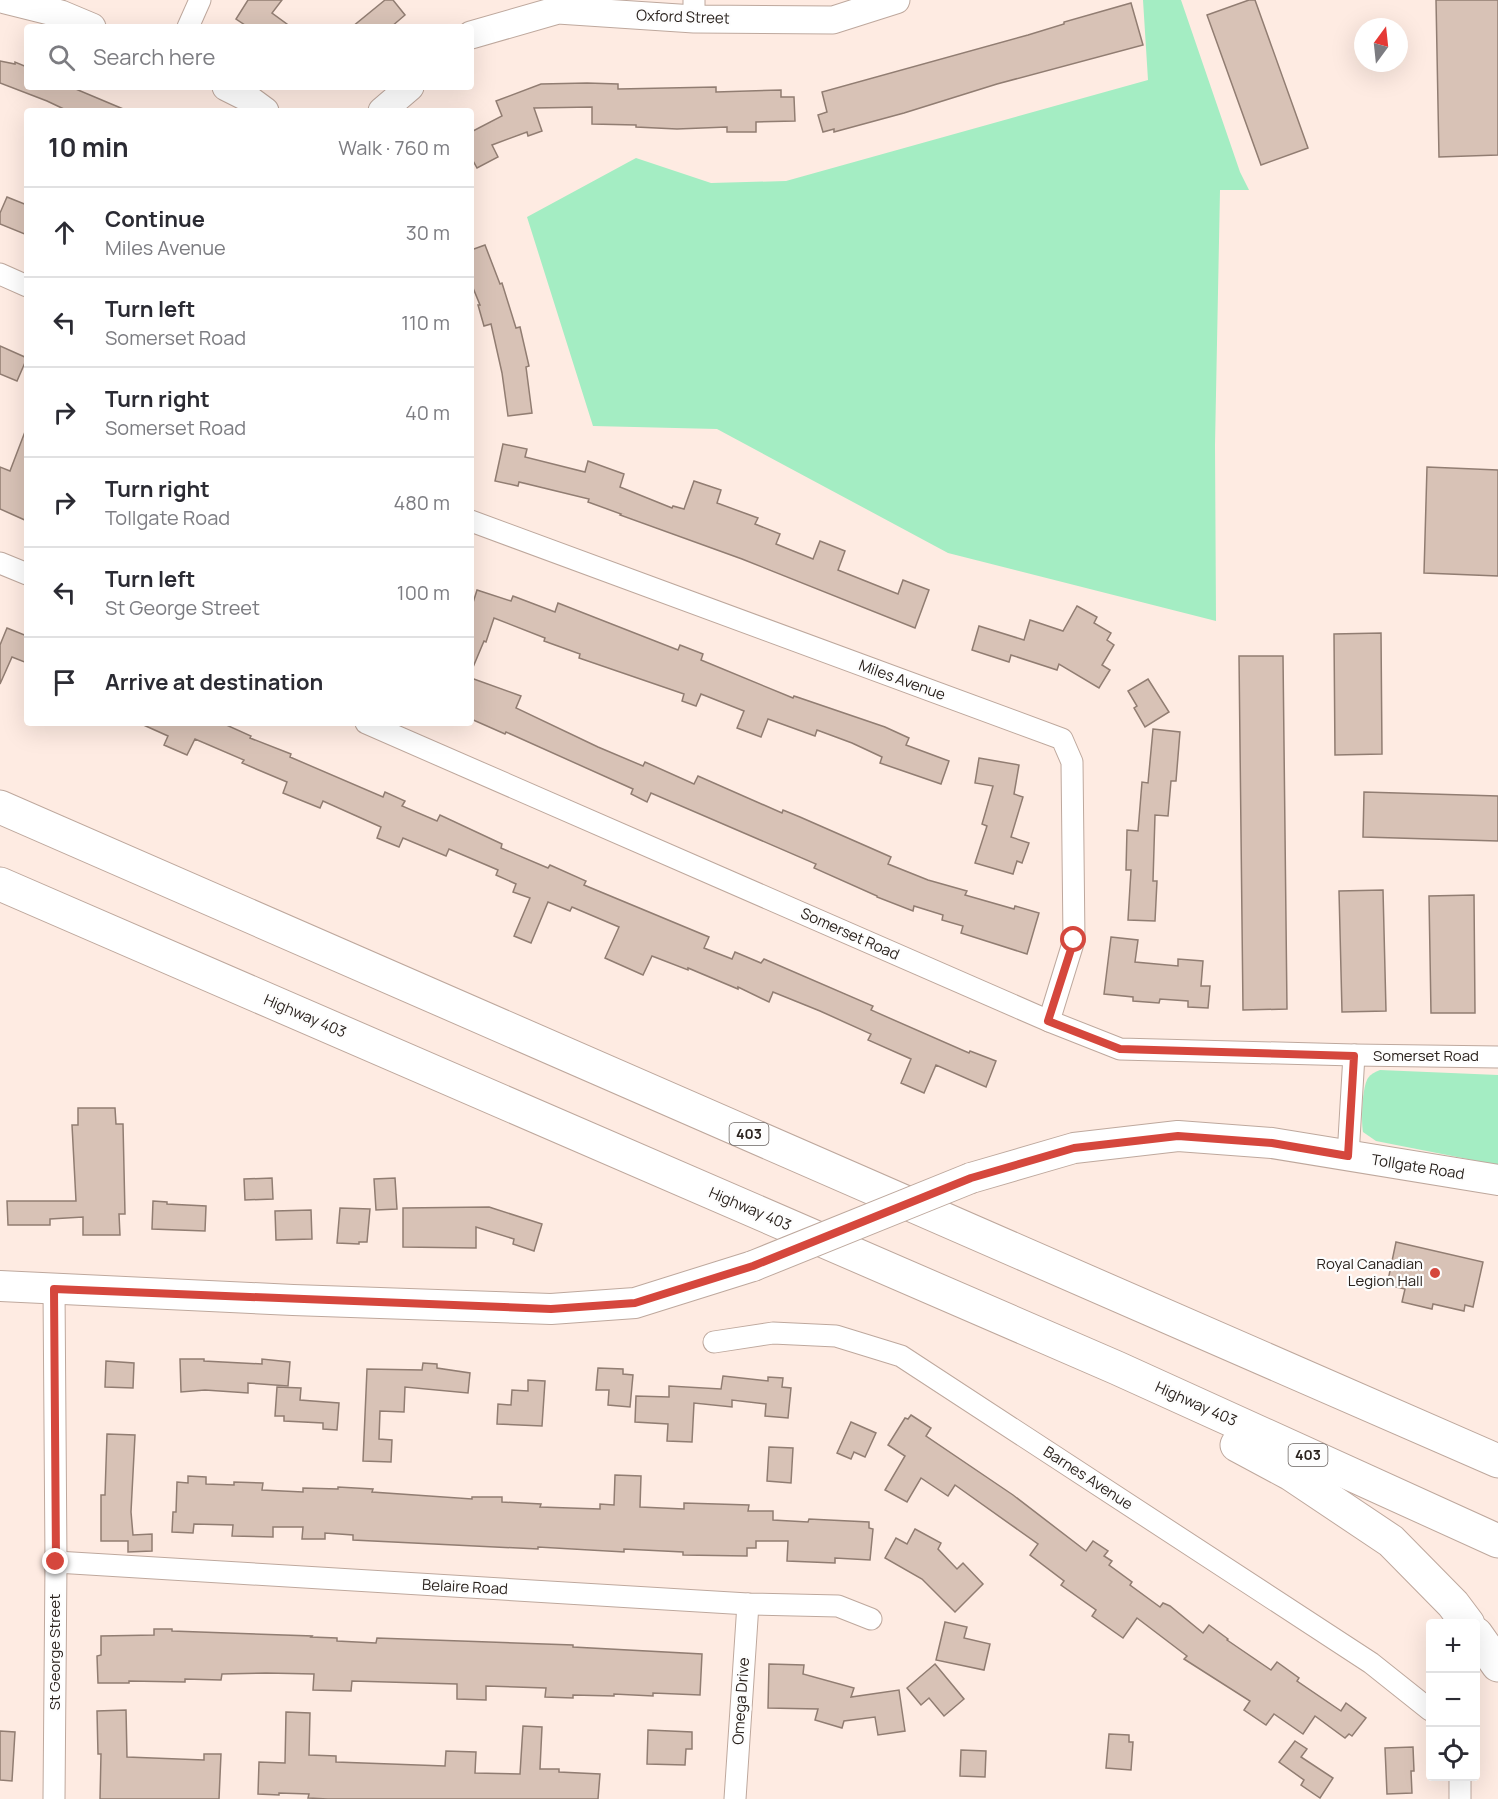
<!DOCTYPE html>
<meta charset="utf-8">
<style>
body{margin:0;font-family:Manrope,sans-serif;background:#f2f2f3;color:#2b2b33}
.controls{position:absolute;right:18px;bottom:18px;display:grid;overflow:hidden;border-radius:6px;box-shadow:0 6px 24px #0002}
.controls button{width:54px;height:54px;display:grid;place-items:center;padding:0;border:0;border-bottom:2px solid #e1e1e2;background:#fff;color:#2b2b33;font:30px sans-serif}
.compass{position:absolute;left:1354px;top:18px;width:54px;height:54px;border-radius:50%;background:#fff;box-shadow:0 6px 24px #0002;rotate:15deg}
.stop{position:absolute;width:18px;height:18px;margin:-14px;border:4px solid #d5473d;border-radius:50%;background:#fff}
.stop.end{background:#d5473d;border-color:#fff;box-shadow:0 2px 6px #0008}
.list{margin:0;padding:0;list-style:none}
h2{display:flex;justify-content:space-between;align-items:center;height:78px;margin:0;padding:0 24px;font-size:26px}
h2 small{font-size:20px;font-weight:400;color:#7c7c81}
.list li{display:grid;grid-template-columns:39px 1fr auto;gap:18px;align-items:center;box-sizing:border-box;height:90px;padding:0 24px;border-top:2px solid #e1e1e2}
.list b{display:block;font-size:22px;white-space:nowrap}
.list p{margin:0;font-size:20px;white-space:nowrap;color:#7c7c81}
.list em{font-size:20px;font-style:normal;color:#7c7c81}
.icon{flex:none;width:33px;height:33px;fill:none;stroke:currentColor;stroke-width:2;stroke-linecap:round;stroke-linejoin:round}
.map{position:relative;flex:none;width:1498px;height:1799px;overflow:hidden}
.search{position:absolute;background:#fff;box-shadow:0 6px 24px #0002;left:24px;top:24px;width:450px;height:66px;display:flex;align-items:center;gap:15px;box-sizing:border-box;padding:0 21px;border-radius:6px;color:#7c7c81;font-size:22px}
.panel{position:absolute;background:#fff;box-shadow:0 6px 24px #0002;left:24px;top:108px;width:450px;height:618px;border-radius:6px}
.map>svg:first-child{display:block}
</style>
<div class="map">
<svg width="1498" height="1799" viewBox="0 0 1498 1799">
<rect width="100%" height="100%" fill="#feebe2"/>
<g fill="#a4edc3">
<path d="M1143 0H1181L1240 172 1249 190H1220L1215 445 1216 621 948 553 717 429 593 426 527 217 636 158 711 183 786 181 1148 80Z"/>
<path d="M1380 1070 1498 1075V1165L1376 1141 1363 1132C1361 1121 1362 1087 1368 1078 1371 1074 1375 1072 1380 1070Z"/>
</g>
<g fill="#d8c2b6" stroke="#917d72" stroke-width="1.5">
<path d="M248 0H282L272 13 291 27H248L236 19Z"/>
<path d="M385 0H393L405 15 391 27H352Z"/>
<path d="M1249 0H1255L1308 148 1261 165 1207 15Z"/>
<path d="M1436 0H1498V155L1439 157Z"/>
<path d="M1131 3 1143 45 997 84 904 113 834 132V129L823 132 818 115 827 112 822 92 1028 35 1064 24V22Z"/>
<path d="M0 61 15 64V62L27 67V87H71L128 111H68L47 101 0 83Z"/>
<path d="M587 83 618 84V89L716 87V92L781 90V97H794L795 121 756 122V132H727V127L677 129 636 127V125L592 124V107L534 108 542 131 528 136 527 132 492 145 498 157 477 168 471 157V132L502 116 496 101 541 84Z"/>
<path d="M7 197 27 205V235L0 224V213Z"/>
<path d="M485 245 500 284 502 283 516 328 520 327 529 366 526 367 532 413 508 416 502 373 491 324 484 326 478 305H480L471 283V250Z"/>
<path d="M0 346 27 358 17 381 0 374Z"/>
<path d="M26 429 27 430V521L0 509V467L10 471Z"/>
<path d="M503 444 527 449 525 457 585 472 588 461 624 474 620 487 672 508 673 506 684 509 694 481 721 490 717 503 758 518 755 524 780 534 776 544 813 559 820 541 845 551 838 570 898 594 903 580 929 590 915 628 742 559 620 515 621 514 588 502 589 499 519 482 518 486 495 481Z"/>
<path d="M1427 467 1498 470V576L1424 573Z"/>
<path d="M477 590 511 601 513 596 555 612 558 603 678 650 680 645 703 654 701 660 793 698 794 696 885 727 909 738 906 745 949 761 941 784 880 763 882 757 852 743 817 730 815 736 768 719 761 737 737 728 744 711 701 694 696 706 682 701 684 694 579 658 580 654 544 641 545 638 494 618 486 642 484 641 471 672V609Z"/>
<path d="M1077 606 1097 617 1094 623 1111 633 1107 640 1114 645 1102 665 1110 670 1099 688 1059 664 1057 670 1011 655 1009 662 972 650 979 626 1024 640 1030 620 1063 631Z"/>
<path d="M7 628 27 636V663L12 657 0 684V645Z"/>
<path d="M1381 633 1382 754 1335 755 1334 634Z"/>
<path d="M1239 656H1283L1287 1009 1243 1010Z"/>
<path d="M471 678 521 696 516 708 598 747 643 766 645 762 694 784 698 776 782 813 783 810 800 817 891 857 888 864 928 880 967 891 965 895 1014 909 1015 906 1039 913 1027 954 961 933 963 926 942 920 943 915 914 906 913 911 877 897V896L814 868 816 864 651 793 647 802 631 794 633 789 506 732 505 734 471 719Z"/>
<path d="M1148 679 1169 712 1145 727 1134 708 1137 706 1128 691Z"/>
<path d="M139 723H222L251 736 250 738 291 754 290 757 383 797 385 792 405 801 402 806 437 821 440 815 502 844 501 848 548 868 550 865 586 881 584 885 709 937 704 948 732 959 735 952 761 963 764 959 873 1006 871 1010 969 1053 970 1051 996 1061 986 1087 936 1065 924 1093 901 1083 911 1059 868 1040 871 1034 820 1011 773 992 769 1002 738 987V989L688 968V970L652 956 643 975 605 958 619 927 572 907 570 911 548 902 531 943 514 936 530 898 513 892 516 884 496 875 498 870 449 849 446 856 403 838 399 847 377 838 381 827 323 801 320 808 283 793 287 782 242 763 244 760 195 739 187 755 164 745 168 736Z"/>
<path d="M1153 729 1180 732 1176 781H1171L1168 816 1155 815 1153 881H1157L1155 921 1128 920 1131 870H1126L1127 830 1138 831 1142 782 1148 783Z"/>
<path d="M979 758 1019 765 1014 794 1023 797 1011 837 1029 843 1022 863 1017 861 1013 874 975 863 987 826 982 824 993 786 975 783Z"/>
<path d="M1364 792 1498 796V841L1363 837Z"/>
<path d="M1383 890 1386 1011 1342 1012 1339 891Z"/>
<path d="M1474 895 1475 1013H1431L1429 896Z"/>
<path d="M1111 937 1138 940 1135 962 1178 966V959L1203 961 1201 986H1210L1208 1008 1188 1007V1001L1160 999 1159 1003 1133 1001V997L1104 994Z"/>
<path d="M78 1108H115L116 1124H123L125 1214H119L120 1235H83V1217L50 1219V1225H8L7 1201H76L72 1125H78Z"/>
<path d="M272 1178 273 1199 245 1200 244 1179Z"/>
<path d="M395 1178 397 1209 376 1210 374 1179Z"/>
<path d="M153 1201 167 1202V1204L206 1206 205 1231 152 1229Z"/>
<path d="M489 1207 542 1224 534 1251 513 1244 514 1239 476 1227V1248L403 1247V1208Z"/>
<path d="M340 1208 370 1209 367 1242H359V1244L337 1243Z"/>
<path d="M311 1210 312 1239 276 1240 275 1211Z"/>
<path d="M1396 1242 1483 1262 1473 1307 1465 1305 1464 1311 1433 1304 1432 1309 1402 1302 1405 1289 1387 1285Z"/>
<path d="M180 1359H204V1361L262 1364V1359L290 1362 288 1386 248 1383V1393L205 1390 181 1392Z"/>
<path d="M106 1361 134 1363 133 1388 105 1387Z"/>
<path d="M423 1363 437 1364V1368L470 1373 468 1393 405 1387 404 1412 380 1411 379 1439 392 1440 391 1462 363 1461 367 1369 422 1370Z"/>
<path d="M598 1368 623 1369V1374L633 1375 630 1407 608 1405 609 1390H596Z"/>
<path d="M723 1376 768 1381V1377L783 1378 782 1387 791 1388 788 1418 765 1416 766 1404 732 1400V1407L694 1403 692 1442 667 1441 668 1424 635 1422 636 1396 669 1397V1386L721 1389Z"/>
<path d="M528 1380 545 1381 542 1426 497 1424 498 1404 511 1405 512 1390 528 1391Z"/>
<path d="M277 1387 301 1388 300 1400 339 1403 337 1430 323 1429V1423L284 1421V1416H275Z"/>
<path d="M911 1415 931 1428 926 1436 1013 1495 1086 1551 1093 1541 1108 1551 1104 1556 1112 1561 1109 1565 1132 1582 1130 1585 1160 1607 1163 1603 1170 1606 1203 1633 1209 1625 1228 1639 1227 1640 1271 1670 1277 1662 1299 1678 1297 1681 1341 1711 1346 1703 1366 1718 1352 1736 1349 1734 1345 1738 1315 1716 1303 1734 1274 1714 1266 1725 1244 1710 1250 1701 1184 1659 1187 1656 1137 1618 1123 1638 1092 1616 1096 1610 1061 1585 1064 1581 1030 1555 1038 1544 955 1485 948 1496 921 1478 907 1502 885 1490 905 1456 888 1445 905 1418 908 1419Z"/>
<path d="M851 1422 876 1433 865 1457 854 1452 851 1459 837 1453Z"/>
<path d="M107 1434 135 1435 131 1512 133 1535 152 1534V1551L128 1552V1541H101V1495H105Z"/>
<path d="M769 1447 793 1448 791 1483 767 1481Z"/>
<path d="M615 1475 641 1476 640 1507 684 1509V1503L749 1505 748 1511H773V1520L808 1522 809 1519 869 1522V1528L873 1529 870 1560 835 1558V1563L787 1561 788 1541H756V1548H747V1556L683 1555V1552L624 1549V1552L538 1547V1549L353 1540V1535L325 1533V1539H302L303 1527H273V1537L232 1536 233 1525 194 1524 193 1533 172 1532 173 1512H176L177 1482 188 1483V1476L206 1477V1484L234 1485V1482L263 1483 262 1490 303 1492V1488L338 1489V1487L373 1489 372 1492 472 1499V1497H502V1502L541 1504 540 1507 600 1509V1504L614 1505Z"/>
<path d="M915 1529 941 1543 938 1549 957 1569 963 1563 983 1584 955 1612 922 1579 885 1558 896 1538 907 1544Z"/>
<path d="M945 1622 967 1627 964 1638 990 1644 984 1670 936 1660Z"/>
<path d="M154 1629H172V1631L312 1636 311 1637 337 1638V1641L376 1643 377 1638 573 1645V1647L702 1654 700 1695 653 1693V1696L614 1694V1696L573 1695V1698L545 1697 546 1688 486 1686V1700L457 1699V1684L352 1681 351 1691 313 1690 314 1674 266 1673 222 1674 221 1680 185 1679V1682L129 1681V1683H98L97 1656 101 1655V1636L154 1635Z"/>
<path d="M769 1664 804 1665 803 1674 854 1688 851 1697 899 1690 905 1731 878 1735 875 1717 844 1721 842 1728 815 1720 818 1709 768 1708Z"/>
<path d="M935 1664 964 1699 944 1716 929 1698 921 1705 907 1688Z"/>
<path d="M126 1710 127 1757 204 1760V1754H221L219 1799H100L101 1754H98L97 1711Z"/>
<path d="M286 1712 310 1713 309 1755 336 1756V1762L445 1766 446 1751 476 1752 475 1773 520 1774 523 1726 542 1727 540 1769H559V1772L600 1774 598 1799H328L308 1798 309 1794 279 1793V1795L258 1794 259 1762 285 1763Z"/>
<path d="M648 1730 692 1732V1749H686L685 1765 647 1764Z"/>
<path d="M0 1731 15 1732 12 1781 0 1780Z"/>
<path d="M1109 1734 1129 1735V1742H1133L1131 1770 1106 1768Z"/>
<path d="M1295 1741 1307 1749 1301 1757 1333 1778 1320 1798 1301 1785 1304 1780 1279 1762Z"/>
<path d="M1413 1747 1414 1771H1411L1412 1793 1387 1794 1385 1748Z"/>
<path d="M961 1750 986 1751 985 1777 960 1776Z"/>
</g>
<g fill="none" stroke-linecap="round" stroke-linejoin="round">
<g stroke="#bea89d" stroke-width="23">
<g id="minor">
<path d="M694 0V19"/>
<path d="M188 27 200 0"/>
<path d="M0 274 27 286"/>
<path d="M471 521 1062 739 1072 762 1074 940 1049 1021"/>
<path d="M0 563 27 574"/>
<path d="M366 723 1049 1021 1120 1049 1354 1055 1498 1057"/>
<path d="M1348 1156 1354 1055"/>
<path d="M54 1289 56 1562 54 1799"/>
<path d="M714 1342 773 1333 836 1336 901 1356 1371 1663 1430 1710"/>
<path d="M56 1562 748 1604 838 1606 871 1619"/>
<path d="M1460 1776V1799"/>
<path d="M735 1799 748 1604"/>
</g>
</g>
<g stroke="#bea89d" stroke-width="29">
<g id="tertiary">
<path d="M5 0 61 14 92 27"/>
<path d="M471 35 558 10 694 19 833 20 896 0"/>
<path d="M226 87 246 97 265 111"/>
<path d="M382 111 410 87"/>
</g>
</g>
<g stroke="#bea89d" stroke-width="32">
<g id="secondary">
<path d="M971 1178 1074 1148 1178 1136 1272 1143 1498 1180"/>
<path d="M0 1286 293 1300 551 1309 635 1303 753 1266"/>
</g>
</g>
<g stroke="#bea89d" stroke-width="35">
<g id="motorway">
<path d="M0 807 1498 1461"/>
<path d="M0 884 1117 1368 1498 1541"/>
<path d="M1237 1445 1291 1474 1391 1541 1453 1604 1468 1624"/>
<path d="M1476 1634 1498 1665"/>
</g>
</g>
<use href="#minor" stroke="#fff" stroke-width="21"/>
<use href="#tertiary" stroke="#fff" stroke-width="27"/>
<use href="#secondary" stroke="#fff" stroke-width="30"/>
<use href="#motorway" stroke="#fff" stroke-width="33"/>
<g stroke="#bea89d" stroke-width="32" stroke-linecap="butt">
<path id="secondary-bridge" d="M753 1266 971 1178"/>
</g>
<use href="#secondary-bridge" stroke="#fff" stroke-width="30"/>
</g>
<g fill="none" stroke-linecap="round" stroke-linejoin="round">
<path stroke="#d5473d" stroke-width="8" d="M56 1562 54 1289 551 1309 635 1303 753 1266 971 1178 1074 1148 1178 1136 1272 1143 1348 1156 1354 1056 1120 1049 1048 1021 1074 940"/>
</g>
<circle fill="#d5473d" stroke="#fdfdfd" stroke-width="2" cx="1435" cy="1273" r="6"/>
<g text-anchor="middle" stroke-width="4.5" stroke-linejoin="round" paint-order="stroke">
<g fill="#fdfdfd" stroke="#6a6461" stroke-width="1.5">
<rect x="729.5" y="1123" width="39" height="22" rx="4.5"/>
<rect x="1288.5" y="1444" width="39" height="22" rx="4.5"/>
</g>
<g font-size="14" font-weight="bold" fill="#2b231e">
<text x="749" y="1139">403</text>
<text x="1308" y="1460">403</text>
</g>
<g font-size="15" fill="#2b231e" stroke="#fdfdfd">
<text transform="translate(683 17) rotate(2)" y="5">Oxford Street</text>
<text transform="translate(902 680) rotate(20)" y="5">Miles Avenue</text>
<text transform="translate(850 934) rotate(24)" y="5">Somerset Road</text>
<text transform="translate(305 1016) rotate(23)" y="5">Highway 403</text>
<text x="1426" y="1061">Somerset Road</text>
<text transform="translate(1418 1167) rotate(9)" y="5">Tollgate Road</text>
<text transform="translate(750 1209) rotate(23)" y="5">Highway 403</text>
<text transform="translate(1196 1404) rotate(24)" y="5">Highway 403</text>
<text transform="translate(1088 1478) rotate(33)" y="5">Barnes Avenue</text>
<text transform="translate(465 1587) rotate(3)" y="5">Belaire Road</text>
<text transform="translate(55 1652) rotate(-90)" y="5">St George Street</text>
<text transform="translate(741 1701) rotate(-86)" y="5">Omega Drive</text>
</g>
<g font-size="15" fill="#2b231e" stroke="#fdfdfd" text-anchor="end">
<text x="1423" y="1269">Royal Canadian<tspan x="1423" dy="17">Legion Hall</tspan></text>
</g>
</g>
</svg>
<div class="controls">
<button>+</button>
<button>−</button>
<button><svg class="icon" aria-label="locate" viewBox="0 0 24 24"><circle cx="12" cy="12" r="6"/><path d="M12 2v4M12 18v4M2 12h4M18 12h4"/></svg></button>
</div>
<svg class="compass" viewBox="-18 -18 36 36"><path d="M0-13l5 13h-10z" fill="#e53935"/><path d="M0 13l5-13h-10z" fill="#7c7c81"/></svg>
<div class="stop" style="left:1074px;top:940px"></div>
<div class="stop end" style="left:56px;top:1562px"></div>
<div class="search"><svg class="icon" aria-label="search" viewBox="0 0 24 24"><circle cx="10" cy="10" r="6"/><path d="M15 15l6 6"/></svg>Search here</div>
<section class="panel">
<h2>10 min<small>Walk · 760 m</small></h2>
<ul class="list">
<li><svg class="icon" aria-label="ahead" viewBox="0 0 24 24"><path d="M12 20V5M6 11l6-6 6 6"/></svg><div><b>Continue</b><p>Miles Avenue</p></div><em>30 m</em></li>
<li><svg class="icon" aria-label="left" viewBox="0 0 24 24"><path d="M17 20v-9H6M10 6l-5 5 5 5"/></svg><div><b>Turn left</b><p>Somerset Road</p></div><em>110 m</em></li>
<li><svg class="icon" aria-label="right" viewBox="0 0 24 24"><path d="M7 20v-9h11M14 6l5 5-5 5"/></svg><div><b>Turn right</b><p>Somerset Road</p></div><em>40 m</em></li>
<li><svg class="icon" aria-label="right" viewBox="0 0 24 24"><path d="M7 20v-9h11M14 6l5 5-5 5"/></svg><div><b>Turn right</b><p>Tollgate Road</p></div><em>480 m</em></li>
<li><svg class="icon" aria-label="left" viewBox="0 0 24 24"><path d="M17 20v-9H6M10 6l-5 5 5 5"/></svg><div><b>Turn left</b><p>St George Street</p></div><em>100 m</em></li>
<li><svg class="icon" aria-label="arrive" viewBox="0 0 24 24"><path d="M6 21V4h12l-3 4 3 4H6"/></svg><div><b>Arrive at destination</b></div></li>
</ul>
</section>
</div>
